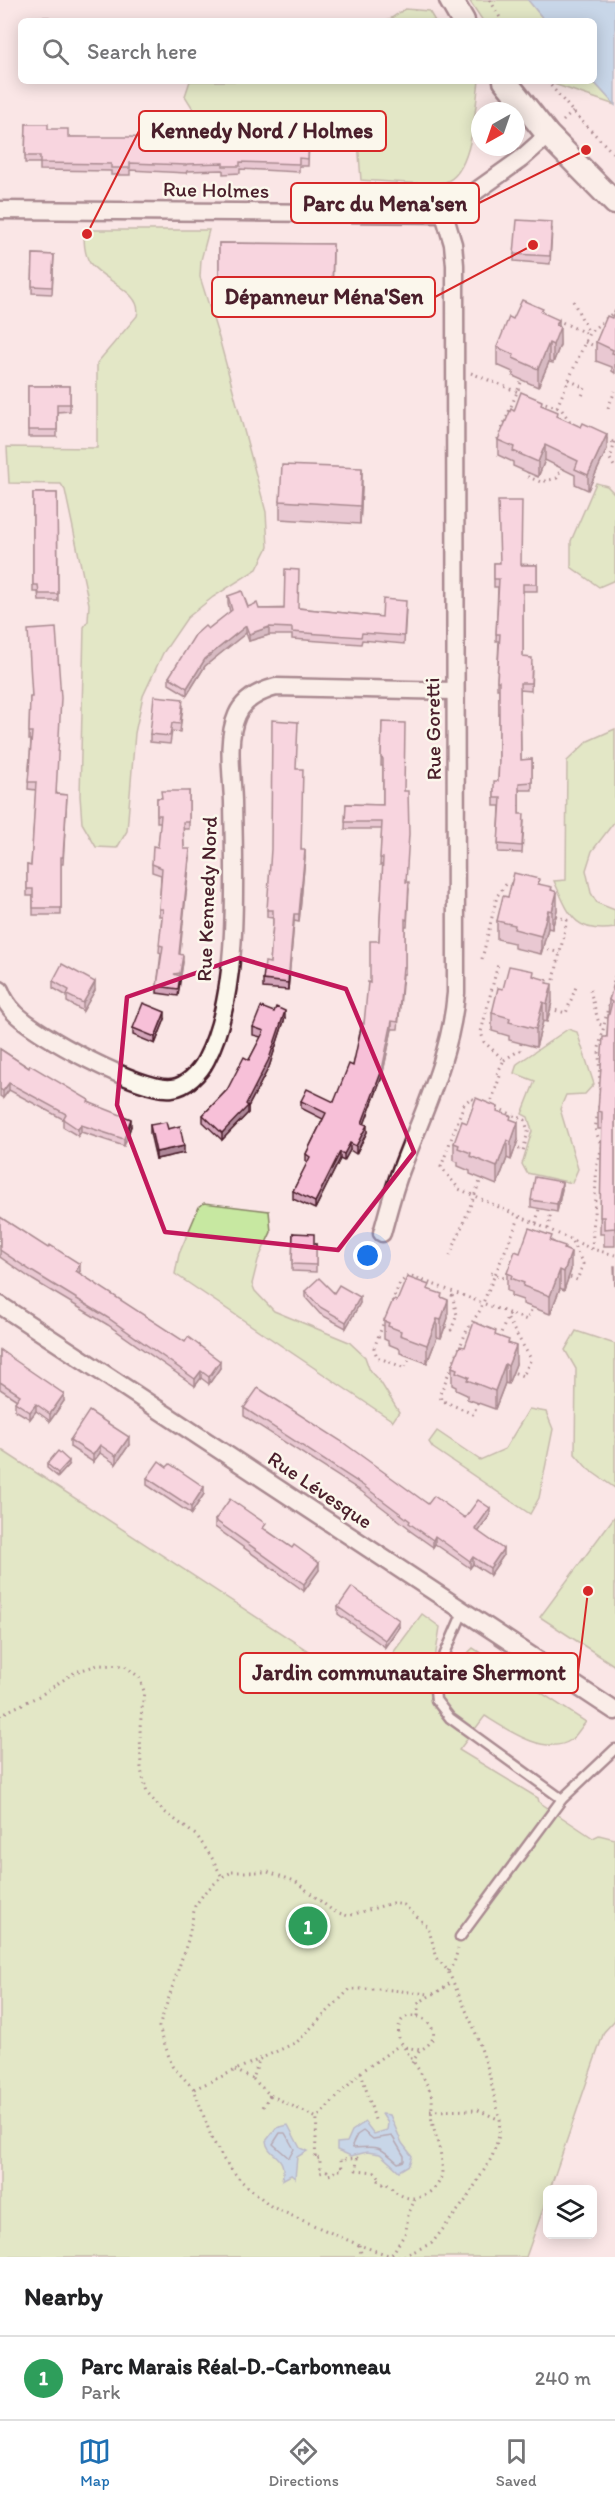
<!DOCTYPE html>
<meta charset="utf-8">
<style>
body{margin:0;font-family:Itim,sans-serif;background:#f2f2f2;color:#202124}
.controls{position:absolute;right:18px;bottom:18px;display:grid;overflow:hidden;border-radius:9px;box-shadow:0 3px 15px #0003}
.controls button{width:54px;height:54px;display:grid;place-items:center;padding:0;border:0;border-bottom:2px solid #e0e0e0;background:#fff;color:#202124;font:30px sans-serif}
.compass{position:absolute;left:471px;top:102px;width:54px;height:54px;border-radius:50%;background:#fff;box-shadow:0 3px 15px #0003;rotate:220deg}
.you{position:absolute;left:368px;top:1256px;width:21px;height:21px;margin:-15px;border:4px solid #fff;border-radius:50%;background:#1a73e8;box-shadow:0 0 0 9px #1a73e833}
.badge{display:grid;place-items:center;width:39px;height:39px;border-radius:50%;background:#1f6fb2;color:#fff;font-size:20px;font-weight:700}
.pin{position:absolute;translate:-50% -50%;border:3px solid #fff;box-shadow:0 2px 6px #0006}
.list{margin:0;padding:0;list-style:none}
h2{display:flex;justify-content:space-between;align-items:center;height:78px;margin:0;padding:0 24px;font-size:26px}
h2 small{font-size:20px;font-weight:400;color:#757577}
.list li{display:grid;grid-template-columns:39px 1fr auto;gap:18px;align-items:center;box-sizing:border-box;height:84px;padding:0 24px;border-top:2px solid #e0e0e0}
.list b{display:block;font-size:22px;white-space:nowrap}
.list p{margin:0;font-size:20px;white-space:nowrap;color:#757577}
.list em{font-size:20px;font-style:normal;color:#757577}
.icon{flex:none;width:33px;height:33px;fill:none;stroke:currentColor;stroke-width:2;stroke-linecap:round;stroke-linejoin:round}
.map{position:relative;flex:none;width:615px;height:2257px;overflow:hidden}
.search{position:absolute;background:#fff;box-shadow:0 3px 15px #0003;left:18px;right:18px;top:18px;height:66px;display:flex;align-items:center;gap:15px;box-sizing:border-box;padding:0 21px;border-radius:9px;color:#757577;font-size:22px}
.sheet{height:162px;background:#fff}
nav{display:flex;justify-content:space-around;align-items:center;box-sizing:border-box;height:84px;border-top:2px solid #e0e0e0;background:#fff;font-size:16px;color:#757577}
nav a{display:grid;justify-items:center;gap:3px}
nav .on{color:#1f6fb2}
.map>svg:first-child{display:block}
</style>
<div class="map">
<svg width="615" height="2257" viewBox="0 0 615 2257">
<rect width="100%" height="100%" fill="#fae6e6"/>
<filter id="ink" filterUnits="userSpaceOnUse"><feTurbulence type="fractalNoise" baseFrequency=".0167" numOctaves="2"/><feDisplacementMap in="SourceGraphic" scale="12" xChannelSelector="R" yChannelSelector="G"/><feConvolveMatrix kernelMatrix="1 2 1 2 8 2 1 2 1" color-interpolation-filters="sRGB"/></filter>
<g filter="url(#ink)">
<g fill="#c7e8a1" stroke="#888466" stroke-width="1.5">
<path d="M469 0H528L545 21H483Z"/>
<path d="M405 9 429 11 435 21H387Z"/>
<path d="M190 81H479C475 107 473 174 445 182 429 186 380 181 361 180L358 141 348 129 327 115H212L195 112 185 96Z"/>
<path d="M545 81H593L615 105Z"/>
<path d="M84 230H209L201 260 200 277 219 338 266 512 268 547 257 569 213 597 187 618 163 653 143 696 135 733 127 831 117 848 96 847 82 823 80 796 84 627 88 621 89 604 65 490 61 484 9 483 7 447 97 448V363L137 316C144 292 103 281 90 263 84 254 84 241 84 230Z"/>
<path d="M596 483 607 486 615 494V580L599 587 571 567V541Z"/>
<path d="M615 729V821L592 851 586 870 591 893 597 903 615 910V928C573 934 569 913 554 881L566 880 567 761 588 741Z"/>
<path d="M568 1029 577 1032 594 1084 585 1094 566 1095 560 1109 578 1169 572 1183 527 1173 522 1164 532 1131 528 1117 522 1114 535 1081 514 1073 517 1064Z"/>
<path d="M204 1203 269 1211 271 1232 258 1260 252 1284 255 1291 274 1311 349 1342 365 1357 370 1371 381 1383 399 1412 393 1421 175 1274 179 1254 199 1207Z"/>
<path d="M576 1331 615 1344V1488L588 1469 575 1454 576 1369 565 1350Z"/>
<path d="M529 1409 546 1412 553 1429 539 1498 530 1514 433 1448 429 1442 437 1431 480 1460 505 1449Z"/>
<path d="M0 1449 366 1689 422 1614 440 1627 430 1690 473 1648 586 1722C581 1727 576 1736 571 1740 546 1757 506 1729 485 1716L459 1750 538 1798 539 1802 593 1838 599 1835 615 1839V2020L604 2032 550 2189 548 2190 547 2198 526 2257H0Z"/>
<path d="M615 1516V1666L540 1617Z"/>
</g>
<g fill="#8dc4eb" stroke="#72829e" stroke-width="1.5">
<path d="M528 0H615V105L593 81 594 21H545Z"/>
<path d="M382 2114 390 2115 402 2143 412 2156 409 2165 399 2171 380 2154 367 2152 351 2156 337 2150V2143L347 2142 352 2131 365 2122 374 2134 387 2130 388 2123Z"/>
<path d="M288 2125 300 2148 307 2151 297 2157 295 2178 291 2175 282 2180C288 2153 268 2158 266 2141L276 2128Z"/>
</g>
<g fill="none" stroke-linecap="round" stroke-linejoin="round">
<g stroke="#656178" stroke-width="1.5">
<path d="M363 2131 373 2139 392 2136 404 2156V2161L398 2163C377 2144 379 2147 353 2148L352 2145 357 2135Z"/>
<path d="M280 2133H285L294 2149 289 2158 273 2144Z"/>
</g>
<g stroke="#4a1f2b" stroke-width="13">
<g id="lane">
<path d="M463 1612 434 1679 436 1700 450 1718 562 1799"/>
<path d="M460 1937 562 1799 615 1749"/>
</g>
</g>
<g stroke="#4a1f2b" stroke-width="21">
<g id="street">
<path d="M0 210 444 214 521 159 548 135"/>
<path d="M0 990C3 998 8 1006 14 1012 35 1035 142 1092 172 1088 186 1087 200 1072 206 1060 241 994 234 875 233 801 232 774 226 740 237 715 244 699 261 691 276 687L454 691"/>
<path d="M382 1233C388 1212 393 1191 401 1170 423 1112 451 1056 456 993L455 265 453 244 444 214"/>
<path d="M0 1305 615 1711"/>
</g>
</g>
<g stroke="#4a1f2b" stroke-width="27">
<g id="secondary">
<path d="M451 0 463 21"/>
<path d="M505 81 548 135 615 203"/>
</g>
</g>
<g stroke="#4a1f2b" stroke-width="3" stroke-dasharray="1.5 4.5" stroke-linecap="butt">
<path d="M490 0 502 21"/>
<path d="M547 81 573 112 615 155"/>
<path d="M563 121 573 112"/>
<path d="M573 301 589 333"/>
<path d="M557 320 588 334"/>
<path d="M585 342 599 348"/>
<path d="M471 373 523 394"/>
<path d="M569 380 585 388 582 396"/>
<path d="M540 401 561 409 572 424"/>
<path d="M557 407 589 333 615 311"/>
<path d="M608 408 615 391"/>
<path d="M606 439 615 443"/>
<path d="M615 442 610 459 615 468"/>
<path d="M501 443 497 441 522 380"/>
<path d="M528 472 526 476 541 482 557 478 563 464"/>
<path d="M542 948 560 953"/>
<path d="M482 959 497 896 507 883 514 885"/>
<path d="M554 980 567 920 555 916"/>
<path d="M590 990 599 1024 604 1026"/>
<path d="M550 1009 566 1013 576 987"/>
<path d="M504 1060 520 1050 521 1043"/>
<path d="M497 1074 504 1060 484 1042 481 1032 498 964"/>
<path d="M479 1102 471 1098 464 1104 441 1167 459 1189 592 1249 615 1255"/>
<path d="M490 1106 500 1076"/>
<path d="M497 1108 525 1120 528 1132 523 1151 515 1147"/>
<path d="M536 1223 539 1209"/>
<path d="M548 1229 551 1211"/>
<path d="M592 1249 597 1164 602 1147 595 1129 600 1100 599 1048 615 976"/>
<path d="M450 1256 481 1179"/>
<path d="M491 1273 509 1280"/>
<path d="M570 1277 577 1280 583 1264 571 1240"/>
<path d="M392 1302 400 1283 409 1275 527 1320 532 1308"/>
<path d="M509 1314 507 1318 531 1359 523 1376 513 1372"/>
<path d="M385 1319 374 1348 377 1357 405 1368 410 1357"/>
<path d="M445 1327 451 1330 457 1315 451 1291"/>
<path d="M499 1338 507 1318"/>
<path d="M478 1403 473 1414 441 1400 440 1394 467 1330 479 1312 520 1216"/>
<path d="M0 1715 41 1695 75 1672 98 1665 125 1666 139 1677 144 1691 140 1727 141 1770 147 1793 162 1810 197 1836 212 1858 222 1877"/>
<path d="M232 1872H268L295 1881 333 1911 348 1916 392 1903 404 1905 428 1927 437 1958 448 1971 474 2028 488 2069 500 2120 499 2136 492 2157 466 2200 432 2243 404 2256H391L359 2245 272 2207 241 2181 224 2160 212 2139 194 2089 172 2066 159 2027 188 1940 195 1906 205 1892 222 1877Z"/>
<path d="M448 1971 454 1963 458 1949"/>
<path d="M418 2016V2004C429 1994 442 1992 452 1981"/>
<path d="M401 2044 361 2072 317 2118 315 2159 320 2158V2173L327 2171 328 2175 333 2174 336 2170H342L341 2159 357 2158 356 2170 375 2172 379 2177 377 2179 383 2184 385 2182C397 2194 407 2203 424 2195 456 2181 437 2146 432 2121 430 2113 434 2102 431 2094 424 2074 408 2056 399 2038 392 1992 462 2029 420 2050L405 2047"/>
<path d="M412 2063 420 2050"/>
<path d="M235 2070 253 2079 259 2060"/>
<path d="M361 2072 376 2123"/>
<path d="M253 2079 270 2095 317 2118"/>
<path d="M194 2089 297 2042 350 1989H382L429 1994"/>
<path d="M263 2107 270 2095"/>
<path d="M430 2111 478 2110 500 2120"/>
<path d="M359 2245 362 2257"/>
<path d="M387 2257 391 2256 406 2232 408 2215 415 2199"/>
</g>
<use href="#lane" stroke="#fbf7ec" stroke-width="8"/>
<use href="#street" stroke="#fbf7ec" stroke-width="16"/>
<use href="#secondary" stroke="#fbf7ec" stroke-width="22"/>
</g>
<g fill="#d4a5ba" stroke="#4a1f2b" stroke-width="1.5">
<path d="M26 124 48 129 68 137 205 142 309 137 308 166H299V172L240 169V173L223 174V170L187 171 186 173 130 170V175H111V171L40 170V163H25Z"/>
<path d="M552 229 550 264 514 261V254Z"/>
<path d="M219 243 333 244 332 310 219 309Z"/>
<path d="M33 254 54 255 52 294 32 293Z"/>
<path d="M615 310V373L612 371V367L596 361V342L612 318Z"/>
<path d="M543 313 559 326 560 345 553 363 549 362 538 387 513 376V372L497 365V347L513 319Z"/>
<path d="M28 386H70V411L57 412V437H28Z"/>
<path d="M542 405 607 449 588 490 575 484V475L545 460 538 477 513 466V462L498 455V440L514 411Z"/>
<path d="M362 487 360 524 280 519V501Z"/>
<path d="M33 493H57L58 601H39L38 592H33Z"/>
<path d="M494 563 537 565V591H523V657L532 665 531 691 520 690 521 760 532 759V790H519V814L524 821 522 853 498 852 500 806H494V788L498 781 499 760V689H497V681L499 641H496L498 587H494Z"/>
<path d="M228 596 248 607 259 609 298 608 382 617 406 608 404 644 362 640 361 644 292 639V635H269L249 641 246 633 205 666 187 695 169 684V677L208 629 230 612 228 603Z"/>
<path d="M30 697 57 794 67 795 63 864H61V915H33V896H27V865L31 866 36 790 28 789 31 740H29Z"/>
<path d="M183 706 180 732 172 731 170 744 150 742V734Z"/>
<path d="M382 722 404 791 406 882 409 889 407 927H405V974H403L398 1029H392L382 1077 364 1124 367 1132 356 1154 350 1150 344 1161 340 1159 315 1209 293 1199V1191L308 1162 306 1161V1154L323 1119 301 1108V1101L334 1102 353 1066 364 1024 370 983 379 941 383 865H380L382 829H345L346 804 383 805V766H381Z"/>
<path d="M297 769 301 850 305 857 299 922 294 921 288 990 263 988V980L270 963 273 925V918L267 917V910Z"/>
<path d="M189 791V829H183L184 849 190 857 179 954 183 962 178 996 157 993V986L161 953 159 952 162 916H159L161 875 152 872V864L158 847 161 822H157V798H162Z"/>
<path d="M539 884 552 890 557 910 552 929 548 928 541 954 514 948V943L497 939V921L508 897Z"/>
<path d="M534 976 547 983 552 1002 547 1022 543 1021 536 1047 509 1040V1036L492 1031V1013L503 989Z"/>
<path d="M53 981 95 990 83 1011 67 1002V996L53 988Z"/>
<path d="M615 981V1246H604V1234H600L602 1129H598V1111L607 1037 609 1000Z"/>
<path d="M285 1018 269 1067 248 1107V1113L222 1140 203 1122V1115L227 1090 249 1060 261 1037 253 1035V1027Z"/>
<path d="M165 1019 155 1044 133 1035V1028Z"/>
<path d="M0 1049 29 1068 131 1126 124 1146 81 1132 78 1136 63 1127V1119L9 1090 3 1098 0 1096Z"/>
<path d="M498 1111 511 1120 518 1140 511 1160 507 1158 497 1185 470 1174V1171L458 1166V1162L454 1161V1143L467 1123Z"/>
<path d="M150 1125 168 1129 184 1153 156 1159 150 1133Z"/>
<path d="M562 1189 557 1212 531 1207V1200Z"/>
<path d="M0 1217 80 1271 79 1273 220 1368 209 1384 201 1378 195 1386 108 1325 33 1280 0 1257Z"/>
<path d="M293 1233 314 1244H316V1272L292 1271Z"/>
<path d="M552 1241 565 1249 571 1270 564 1290 560 1288 550 1314 523 1304V1300L511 1296V1292L507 1291V1273L520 1253Z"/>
<path d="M429 1290 442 1298 448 1318 441 1338 437 1337 427 1363 400 1353V1349L388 1344V1341L384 1339V1321L397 1301Z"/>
<path d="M305 1291 334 1293 360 1303 346 1328 320 1314 305 1297Z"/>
<path d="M496 1336 509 1344 516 1364 508 1384 505 1383 495 1409 467 1399V1395L456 1390V1387L452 1385V1367L465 1347Z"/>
<path d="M0 1350 64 1401 50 1421 36 1411 30 1419 15 1410V1402L17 1400 0 1389Z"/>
<path d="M244 1408 428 1504 465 1518 490 1515 478 1532 503 1556 490 1575 473 1564 470 1568 435 1544 433 1547 409 1530V1528L361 1491 244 1416Z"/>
<path d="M70 1440 129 1445 116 1464 100 1453 93 1462 70 1447Z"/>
<path d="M47 1464 69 1465 58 1477 47 1468Z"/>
<path d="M147 1478 204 1494 191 1514 147 1485Z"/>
<path d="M215 1520 266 1530 292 1548 319 1570 304 1591 215 1527Z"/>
<path d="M338 1607 399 1627 385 1647 338 1614Z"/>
</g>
<g fill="#ad8697" stroke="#4a1f2b" stroke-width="1.5">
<path d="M559 320V331L560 327V345L553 363V345L556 325Z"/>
<path d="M549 343V362L538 387V369Z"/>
<path d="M607 434V449L588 490V475Z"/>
<path d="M545 445V460L538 477V462Z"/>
<path d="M362 468V487L360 524V506Z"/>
<path d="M246 626V633L205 666 187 695V688L205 659Z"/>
<path d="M269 627V635L249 641V634Z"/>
<path d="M190 849V857L179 962V954Z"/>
<path d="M305 850V857L299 922V914Z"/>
<path d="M557 892V910L552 929V911Z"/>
<path d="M548 910V928L541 954V936Z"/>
<path d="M294 914V921L288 990V983Z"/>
<path d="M183 955V962L180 980V973Z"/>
<path d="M95 982V990L83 1011V1003Z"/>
<path d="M552 984V1002L547 1022V1004Z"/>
<path d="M543 1002V1021L536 1047V1029Z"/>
<path d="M285 1011V1018L269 1067 248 1107V1113L222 1140V1133L246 1104Z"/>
<path d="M165 1012V1019L155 1044V1037Z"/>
<path d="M392 1021V1029L382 1077 362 1130V1123Z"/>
<path d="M9 1083V1090L3 1098V1091Z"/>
<path d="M131 1119V1126L124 1146V1139Z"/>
<path d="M518 1122V1140L511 1160V1142Z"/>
<path d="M81 1125V1132L78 1136V1129Z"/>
<path d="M367 1125V1132L356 1154V1146Z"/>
<path d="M507 1140V1158L497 1185V1167Z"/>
<path d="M350 1143V1150L344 1161V1154Z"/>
<path d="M184 1146V1153L156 1159V1152Z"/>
<path d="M340 1152V1159L315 1209V1202Z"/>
<path d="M562 1182V1189L557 1212V1204Z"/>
<path d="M571 1252V1270L564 1290V1272Z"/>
<path d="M80 1264V1271L76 1278V1271Z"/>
<path d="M560 1270V1288L550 1314V1296Z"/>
<path d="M360 1297V1303L346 1328V1322Z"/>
<path d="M448 1300V1318L441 1338V1320Z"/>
<path d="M437 1319V1337L427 1363V1345Z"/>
<path d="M516 1346V1364L508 1384V1366Z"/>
<path d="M220 1361V1368L209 1384V1377Z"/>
<path d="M505 1364V1383L495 1409V1391Z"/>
<path d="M201 1371V1378L195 1386V1379Z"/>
<path d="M64 1394V1401L50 1421V1414Z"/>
<path d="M36 1404V1411L30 1419V1412Z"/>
<path d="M129 1437V1445L116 1464V1456Z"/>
<path d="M100 1445V1453L93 1462V1455Z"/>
<path d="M69 1461V1465L58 1477V1473Z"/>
<path d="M204 1487V1494L191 1514V1507Z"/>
<path d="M490 1508V1515L475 1537V1529Z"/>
<path d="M435 1536V1544L433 1547V1540Z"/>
<path d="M503 1549V1556L490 1575V1568Z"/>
<path d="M473 1557V1564L470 1568V1561Z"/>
<path d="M319 1563V1570L304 1591V1584Z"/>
<path d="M399 1620V1627L385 1647V1640Z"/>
</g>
<g fill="#f7c0d8" stroke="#4a1f2b" stroke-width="1.5">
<rect x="27" y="17" width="22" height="4"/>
<path d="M26 124H48V129H68V137H130L205 142V140L264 139V135L309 137 308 159 299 158V164L240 162V166H223V163L187 164 186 165 130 163V168H111V164L40 163V156H25Z"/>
<path d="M517 220 552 222 550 256 514 254Z"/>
<path d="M219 243 333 244 332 292 219 291Z"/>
<path d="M33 254 54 255 52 287 32 286Z"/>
<path d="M522 300 543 309 541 312 559 320 556 325 560 327 553 345 549 343 538 369 513 358 514 355 497 347 509 317 513 319Z"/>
<path d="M615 310V354L612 353 613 350 596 342 607 316 612 318Z"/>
<path d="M28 386H70V404H57V430H28Z"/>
<path d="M521 392 542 401 541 405 558 412 557 416 581 427 583 423 607 434 588 475 575 469 578 461 545 445 538 462 513 451 514 447 498 440 511 409 514 411Z"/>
<path d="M282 465 362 468 360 506 280 501Z"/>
<path d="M33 493H57L58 594H39L38 585H33Z"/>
<path d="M498 501H522L521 565H537V584H523V657L532 658 531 683H520L521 760 532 759V782L519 783V814H524L522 846 498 844 501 798H494V781H498L499 760V681H497L500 634H496L499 579H494V563H500Z"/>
<path d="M285 569 299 570 298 608 382 617 383 599 406 601 404 636 362 633 361 637 292 632V628L269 627 249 634 246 626 205 659 187 688 169 677 195 635 205 626 208 629 232 610 228 596 242 591 248 607 257 603 259 609H284Z"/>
<path d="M56 628 61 698 56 794 67 795 63 857H61V908H33V889H27V865L31 866 36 782H28L32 732H29L30 697H32L28 630Z"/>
<path d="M154 696 183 699 180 724 172 723 170 736 150 734Z"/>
<path d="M272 720 298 722 296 769H303L301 850H305L299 914H294L288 983 263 980 265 962 270 963 273 923V910H267L271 849Z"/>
<path d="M382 722 405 723 404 791H408L409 834 406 882H409L407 920 405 919V967H403L398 1022 392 1021 382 1070 362 1123 367 1125 356 1146 350 1143 344 1154 340 1152 315 1202 293 1191 310 1157 306 1154 326 1113 301 1101 307 1089 334 1102 349 1064 353 1066 362 1023 364 1024 368 982 370 983V941H379L383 858H380L382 822H345L346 804 383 805V759L381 758Z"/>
<path d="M161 791H189V822H183L184 849H190L179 954 183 955 180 973 174 974 180 976 178 989 157 986 163 946 159 945 163 909H159L162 868 152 864 153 846 158 847 161 815H157V798H162Z"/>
<path d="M514 873 539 879 538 884 552 887 551 890 557 892 552 911 548 910 541 936 514 929 515 925 497 921 503 896 508 897Z"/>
<path d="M62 964 95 982 83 1003 67 995 69 990 53 981Z"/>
<path d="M509 966 534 971 533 976 547 980 546 983 552 984 547 1004 543 1002 536 1029 509 1022 510 1018 492 1013 498 988 503 989Z"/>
<path d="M615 981V1228L604 1229V1217H600L602 1112 598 1111 603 1037H607L608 1018 612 1002 609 1000Z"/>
<path d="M143 1003 165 1012 155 1037 133 1028Z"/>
<path d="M261 1007 274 1012 276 1007 285 1011 269 1059 246 1104 248 1106 222 1133 203 1115 227 1090 244 1057 249 1060 264 1031 253 1027Z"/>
<path d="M0 1049 29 1068 30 1065 89 1100 88 1102 131 1119 124 1139 81 1125 78 1129 63 1119 66 1114 9 1083 3 1091 0 1089Z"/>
<path d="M476 1098 498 1107 497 1111 511 1116 510 1119 518 1122 511 1142 507 1140 497 1167 470 1156 471 1153 458 1148 459 1145 454 1143 462 1121 467 1123Z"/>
<path d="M166 1122 168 1129 180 1126 184 1146 156 1152 150 1125Z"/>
<path d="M535 1177 562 1182 557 1204 531 1200Z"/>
<path d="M0 1217 48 1248 50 1245 80 1264 76 1271 185 1342 188 1337 220 1361 209 1377 201 1371 195 1379 108 1318 33 1272 0 1250Z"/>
<path d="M529 1228 552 1236 550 1241 565 1246 564 1249 571 1252 564 1272 560 1270 550 1296 523 1286 524 1283 511 1278 512 1275 507 1273 515 1251 520 1253Z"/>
<path d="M293 1233 314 1234V1244H316V1265L292 1264Z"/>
<path d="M614 1266H615V1287Z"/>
<path d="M407 1277 429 1285 427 1289 442 1294 441 1297 448 1300 441 1320 437 1319 427 1345 400 1335 401 1331 388 1326 389 1323 384 1321 393 1300 397 1301Z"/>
<path d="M319 1278 334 1293 339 1285 360 1297 346 1322 320 1307 305 1291Z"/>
<path d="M474 1322 496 1331 495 1335 509 1340 508 1343 516 1346 508 1366 505 1364 495 1391 467 1380 469 1377 456 1372 457 1369 452 1367 460 1346 465 1347Z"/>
<path d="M0 1350 64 1394 50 1414 36 1404 30 1412 15 1402 20 1395 0 1382Z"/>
<path d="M258 1388 341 1441 428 1504 434 1496 465 1518 478 1500 490 1508 475 1529 503 1549 490 1568 473 1557 470 1561 435 1536 433 1540 409 1523 410 1521 361 1484 244 1408Z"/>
<path d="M89 1411 129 1437 116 1456 100 1445 93 1455 70 1440Z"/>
<path d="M58 1451 69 1461 58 1473 47 1464Z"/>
<path d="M159 1461 167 1467 170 1464 204 1487 191 1507 147 1478Z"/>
<path d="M230 1499 266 1524 263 1528 292 1548 294 1545 319 1563 304 1584 215 1520Z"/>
<path d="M352 1587 399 1620 385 1640 338 1607Z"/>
</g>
</g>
<path d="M0 0H615V2257H0ZM239 958 346 989 414 1152 338 1250 165 1232 117 1105 127 997Z" fill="#fae6e6" fill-opacity=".55" fill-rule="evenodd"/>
<path fill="none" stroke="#c2185b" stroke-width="4.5" stroke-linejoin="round" d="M239 958 346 989 414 1152 338 1250 165 1232 117 1105 127 997Z"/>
<g text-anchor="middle" stroke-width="5" stroke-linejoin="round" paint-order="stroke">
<g font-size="21" fill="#4a1f2b" stroke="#fbf7ec">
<text transform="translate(216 190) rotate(1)" y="7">Rue Holmes</text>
<text transform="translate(433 729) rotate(-91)" y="7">Rue Goretti</text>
<text transform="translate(207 899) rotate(-88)" y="7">Rue Kennedy Nord</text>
<text transform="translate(320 1490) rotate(34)" y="7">Rue Lévesque</text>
</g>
</g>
<path fill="none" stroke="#d62828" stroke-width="2" d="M87 234L139 131M586 150L479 203M533 245L435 297M588 1591L578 1673"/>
<g fill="#d62828" stroke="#fbf7ec" stroke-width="2">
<circle cx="87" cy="234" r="6"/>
<circle cx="586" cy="150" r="6"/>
<circle cx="533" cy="245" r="6"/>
<circle cx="588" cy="1591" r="6"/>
</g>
<g fill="#fbf7ec" stroke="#d62828" stroke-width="2">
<rect x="139" y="111" width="247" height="40" rx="6"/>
<rect x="291" y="183" width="188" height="40" rx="6"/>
<rect x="212" y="277" width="223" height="40" rx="6"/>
<rect x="240" y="1653" width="338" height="40" rx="6"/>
</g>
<g font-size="22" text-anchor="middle" font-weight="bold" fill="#4a1f2b">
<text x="262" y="138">Kennedy Nord / Holmes</text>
<text x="385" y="211">Parc du Mena'sen</text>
<text x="324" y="304">Dépanneur Ména'Sen</text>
<text x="409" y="1680">Jardin communautaire Shermont</text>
</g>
</svg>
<div class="controls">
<button><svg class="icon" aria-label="layers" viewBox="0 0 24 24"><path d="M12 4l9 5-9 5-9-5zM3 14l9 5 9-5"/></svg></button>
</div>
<svg class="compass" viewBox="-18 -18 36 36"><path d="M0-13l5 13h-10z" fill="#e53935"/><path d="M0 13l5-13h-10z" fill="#757577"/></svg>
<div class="you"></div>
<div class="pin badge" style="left:308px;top:1926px;background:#2e9e5b">1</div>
<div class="search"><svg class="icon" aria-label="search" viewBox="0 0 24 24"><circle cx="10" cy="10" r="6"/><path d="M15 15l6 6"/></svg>Search here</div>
</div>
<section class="sheet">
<h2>Nearby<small></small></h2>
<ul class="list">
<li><span class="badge" style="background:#2e9e5b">1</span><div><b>Parc Marais Réal-D.-Carbonneau</b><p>Park</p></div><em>240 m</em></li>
</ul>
</section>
<nav>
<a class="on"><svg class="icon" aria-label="map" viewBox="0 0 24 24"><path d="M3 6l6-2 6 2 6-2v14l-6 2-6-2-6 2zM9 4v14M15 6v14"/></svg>Map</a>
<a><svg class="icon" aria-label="directions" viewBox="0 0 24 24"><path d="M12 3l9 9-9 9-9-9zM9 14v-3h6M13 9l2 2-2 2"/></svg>Directions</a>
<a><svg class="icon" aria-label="saved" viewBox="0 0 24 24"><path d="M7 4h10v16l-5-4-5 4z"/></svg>Saved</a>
</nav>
